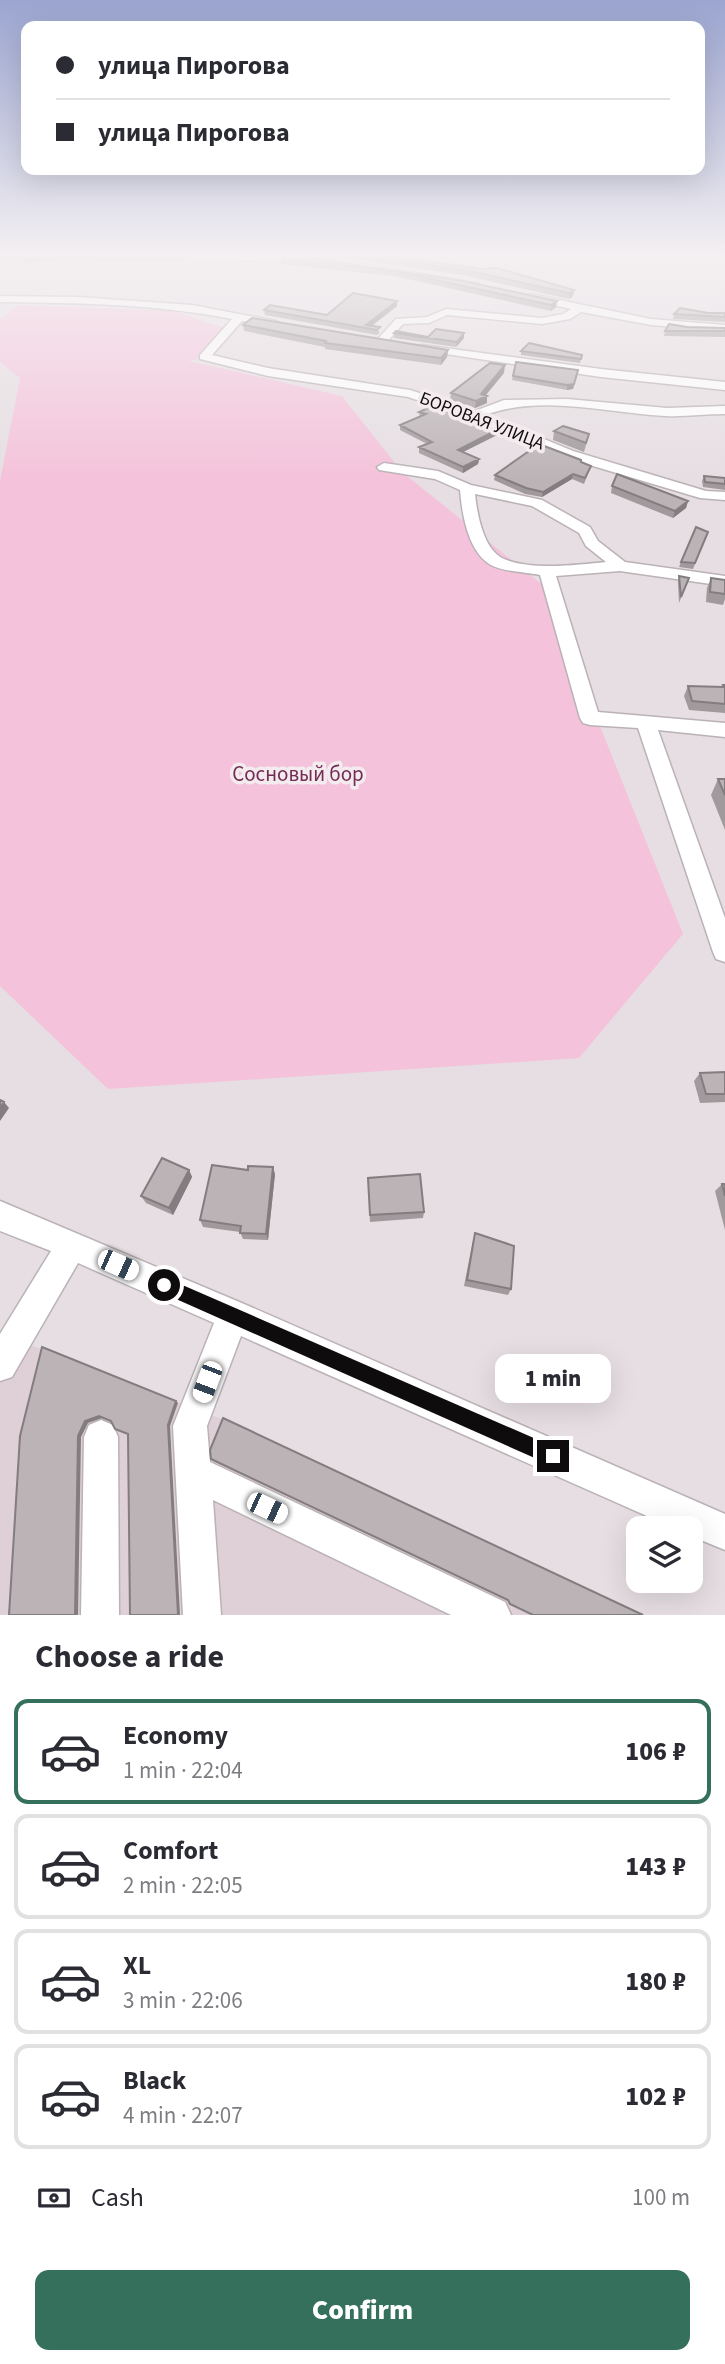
<!DOCTYPE html>
<meta charset="utf-8">
<style>
:root{--surface:#fff;--page:#f7f7f7;--text:#2b2b33;--muted:#7c7c81;--line:#e1e1e2;--accent:#34705b}
body{margin:0;font-family:"Source Sans 3",sans-serif;background:var(--page);color:var(--text);height:100vh;display:flex;flex-direction:column;font-size:26px;white-space:nowrap}
*{box-sizing:border-box;margin:0}
p{font-size:23px;color:var(--muted)}
.icon{flex:none;width:38px;height:38px;fill:none;stroke:currentColor;stroke-width:2;stroke-linecap:round;stroke-linejoin:round}
.map{position:relative;height:1615px;overflow:hidden}
.details{display:flex;flex-direction:column;background:var(--surface);flex:1}
.details>*{flex:none}
.banner{position:absolute;left:21px;top:21px;width:684px;height:154px;border-radius:14px;box-shadow:0 7px 28px #0002;display:grid;align-content:center;height:154px;padding:0 35px;background:var(--surface)}
.fabs{position:absolute;left:626px;top:1516px;display:grid;gap:14px}
.fabs a{display:grid;place-items:center;width:77px;height:77px;border-radius:14px;background:var(--surface);box-shadow:0 7px 28px #0002;font-size:35px}
.end{position:absolute;width:32px;height:32px;margin:-16px;border:9px solid #0f0c0e;background:#fff;box-shadow:0 0 0 4px #fff}
.from{border-radius:50%}
.bubble{position:absolute;height:49px;border-radius:14px;background:var(--surface);box-shadow:0 7px 28px #0002;font-size:23px;font-weight:800;line-height:49px;text-align:center}
.car{position:absolute;width:21px;height:42px;margin:-21px -10px;border-radius:9px;box-shadow:0 0 5px 2px #0007;background:linear-gradient(#fff 24%,#345 0 40%,#fff 0 76%,#345 0 86%,#fff 0)}
.banner b{display:flex;align-items:center;gap:24px;height:66px;font-size:26px}
.banner b+b{border-top:2px solid var(--line)}
.banner i{width:18px;height:18px;background:var(--text)}
ul{padding:0;list-style:none}
li{display:flex;align-items:center;gap:21px;height:105px;margin:0 14px 10px;padding:0 21px;border:4px solid var(--line);border-radius:14px}
li div{flex:1}
li b{display:block;font-size:26px}
li em{font-style:normal;font-weight:800}
li.on{border-color:var(--accent)}
li>.icon{width:63px;height:63px;stroke-width:1.5}
h2{padding:0 35px;font-size:32px;line-height:84px}
.pay{display:flex;align-items:center;gap:18px;height:77px;padding:0 35px;font-size:26px}
.pay p{margin-inline-start:auto}
.primary-button{display:flex;gap:14px;margin-top:auto;padding:14px 35px}
.primary-button a{flex:1;height:80px;border-radius:14px;background:var(--accent);color:#fff;font-size:28px;font-weight:800;line-height:80px;text-align:center}
.map>svg:first-child{display:block}
.built{fill:#dfcfd6}
.green{fill:#f4c2da}
.lines{fill:none;stroke-linecap:round;stroke-linejoin:round}
.minor-casing{stroke:#bab2b6;stroke-width:3}
.minor{fill:#fff;fill-rule:evenodd}
.wall{fill:#a19a9d}
.shaded-wall{fill:#837d7f}
.building{fill:#bbb3b6;stroke:#837d7f;stroke-width:2}
.route{fill:#0f0c0e}
.labels{text-anchor:middle;dominant-baseline:central;stroke-width:7;stroke-linejoin:round;paint-order:stroke}
.far-street-label{font-size:18px;fill:#0f0c0e;stroke:#f4ebef}
.park-label{font-size:21px;fill:#732d54;stroke:#f4ebef}
</style>
<div class="map">
<svg width="725" height="1615" viewBox="0 0 725 1615">
<rect width="100%" height="100%" fill="#e6dee2"/>
<!-- built -->
<path class="built" d="M0 1333 224 1420 641 1615H0Z"/>
<!-- green -->
<path class="green" d="M18 305 173 311 224 328 197 359 189 361 342 396 402 472 544 586 683 934 579 1058 108 1089 0 986V481L20 378 0 362V320Z"/>
<g class="lines">
<!-- minor casing -->
<g class="minor-casing">
<path id="minor" d="M129 255 316 256 480 284 475 287 316 262 134 258Z
M531 294 651 319 725 325V331L651 325 581 312 570 319 542 324 447 315 429 323 403 324 385 344 375 342 396 319 427 317 446 309 542 318 563 314 571 309 527 299 526 297Z
M0 296 78 297 192 305 276 321 281 324 280 326 242 321 212 355 268 368 410 390 475 411 504 400 567 399 667 408 725 406V414C705 414 685 417 665 416 608 413 541 394 486 415L573 451 706 491 725 492V500L700 498 563 457 471 418 408 397 268 376 200 359V355L232 319C156 304 77 303 0 302Z
M422 345 601 369 725 382V390L601 377 418 350V346Z
M384 463 438 471 471 485 542 500 590 527 598 541 625 562 725 576V586L620 571 556 576 598 712 725 723V737L658 730 725 918V962L716 959 713 952 638 728 590 725 583 723 580 718 540 575C526 572 504 572 491 565 468 552 462 514 460 490L435 479 379 470 377 467ZM475 494 532 506 579 533 586 546 606 562C577 565 529 571 502 558 483 548 477 513 475 494Z
M0 1201 244 1304 725 1514V1550L691 1536V1528H674L241 1336 207 1426 210 1462 505 1602 511 1615H451L213 1500 221 1615H183L173 1426 214 1323 78 1263 12 1377 0 1381V1334L51 1251 0 1231Z
M101 1420 113 1425 118 1437 119 1615H81L84 1437 89 1425Z"/>
</g>
<!-- minor -->
<use href="#minor" class="minor"/>
</g>
<!-- wall -->
<path class="wall" d="M0 255H132L183 257 184 262 59 260 24 263 23 260H0Z
M326 255H381L574 290 573 296 569 299 463 275Z
M281 259H316L463 281 557 301 556 307 551 311 394 276 281 264Z
M397 301V306L372 326 380 332 377 335 265 315 264 310 327 315Z
M725 313V322L673 319 674 314Z
M243 325 448 350 447 357 441 365 325 349V347L244 331Z
M687 327 725 328V337L664 336 665 331Z
M394 333 428 337 464 338 456 347 394 338Z
M521 351 582 355 580 363 521 355Z
M516 362 578 370 573 389 567 390 512 380Z
M504 373 486 395 487 403 475 408 450 400 451 393Z
M419 412 470 415V419L497 435 463 452 479 459 478 464 463 473 419 453V447L427 444 400 430V425L420 417Z
M554 431 589 434 584 452 553 440Z
M581 462 591 466 584 484 572 479 542 497 525 494 494 480 495 475Z
M704 476 725 478V490L703 487 702 481Z
M612 486 688 501 686 508 673 518 611 493Z
M708 532 693 569 679 567 681 562Z
M679 576 687 583 679 603 678 582Z
M711 578 725 580V599L723 605 706 602 707 588Z
M723 685H725V713L689 710 684 696 688 686 722 687Z
M718 779H725V830L711 795Z
M725 1072V1102L700 1103 694 1081 700 1073Z
M189 1170 192 1177 173 1215 146 1203 141 1196Z
M275 1174 268 1240 243 1239 240 1232 203 1227 200 1220Z
M368 1178 424 1212 423 1218 370 1222Z
M722 1184H725V1230L715 1191Z
M475 1233 511 1289 508 1295 464 1286 473 1240Z"/>
<!-- shaded-wall -->
<path class="shaded-wall" d="M57 255 59 260 24 263 23 258Z
M574 290 573 296 569 299V293Z
M397 301V306L368 328 366 325Z
M557 301 556 307 551 311V305Z
M464 333V338L456 347 457 342Z
M448 350 447 357 441 365V358Z
M505 365 504 373 484 397 487 396V403L475 408 476 401Z
M578 370 573 389 567 390V385Z
M497 430V435L457 455 458 450Z
M479 459 478 464 463 473V467Z
M573 474 572 479 542 497 543 492Z
M688 501 686 508 673 518 675 511Z
M4 1102 9 1108 0 1121V1108Z
M273 1167 275 1174 268 1240 266 1234Z
M189 1170 192 1177 173 1215 169 1208Z
M176 1401 178 1403 170 1426 180 1615H178L168 1425Z
M99 1416 102 1418 88 1423 81 1437 78 1615H75L78 1436 85 1421Z"/>
<!-- building -->
<path class="building" d="M22 255H56L23 258 25 255Z
M66 255H132L183 257Z
M360 255H381L482 269 497 268 574 290 569 293 464 270Z
M281 259H316L463 281 557 301 551 305 394 271Z
M353 293 397 301 366 325 380 327 377 330 264 310 270 305 327 315Z
M680 308 708 313H725V317L674 314Z
M252 318 448 350 441 358 325 343 326 341 243 325Z
M669 324 687 327 725 328V331H665Z
M436 329 464 333 457 342 394 333 396 331 428 337Z
M529 343 582 355 581 359 521 351Z
M516 362 578 370 574 384 567 385 513 376Z
M490 363 505 365 481 394 487 396 476 401 451 393Z
M437 404 470 415 467 418 497 430 458 450 479 459 463 467 419 447 432 442 400 425 426 414 419 412Z
M563 426 589 434 586 443 554 431Z
M539 444 581 460V462L591 466 585 478 573 474 543 492 526 488 495 475Z
M617 474 688 501 675 511 612 486Z
M704 476 725 478V484L705 482Z
M696 527 708 532 695 563 681 562Z
M679 576 689 578 681 597Z
M711 578 725 580V594L710 592Z
M723 685H725V704L692 701 688 686 724 687Z
M718 779H725V795Z
M725 1072V1094H706L700 1073Z
M0 1100 4 1102 0 1108Z
M162 1158 189 1170 169 1208 141 1196Z
M212 1165 248 1170V1166L273 1167 266 1234 240 1233 241 1226 200 1220Z
M420 1174 424 1212 370 1215 368 1178Z
M722 1184H725V1196Z
M475 1233 514 1246 511 1289 467 1280Z
M42 1347 176 1401 168 1425 178 1615H130L128 1434 115 1429 111 1421 99 1416 85 1421 78 1436 75 1615H9L20 1436Z
M223 1418 643 1615H533L510 1604 508 1600 211 1459 210 1450Z"/>
<!-- sky -->
<linearGradient id="sky" x2="0" y2="1"><stop stop-color="#9ba5d0"/><stop offset="0.53" stop-color="#f4f0f2"/><stop offset="1" stop-color="#f4f0f2" stop-opacity="0"/></linearGradient>
<rect width="725" height="481" fill="url(#sky)"/>
<!-- route -->
<path class="route" d="M164 1277 559 1449 562 1456 559 1463 553 1465 546 1463 158 1291 155 1285 158 1279Z"/>
<g class="labels">
<!-- far-street labels -->
<g class="far-street-label">
<text transform="translate(482 421) rotate(21)">БОРОВАЯ УЛИЦА</text>
</g>
<!-- park labels -->
<g class="park-label">
<text x="298" y="774">Сосновый бор</text>
</g>
</g>
</svg>
<div class="fabs">
<a><svg class="icon" aria-label="layers" viewBox="0 0 24 24"><path d="M12 4l9 5-9 5-9-5zM3 14l9 5 9-5"/></svg></a>
</div>
<i class="end from" style="left:164px;top:1285px"></i>
<i class="end" style="left:553px;top:1456px"></i>
<div class="bubble" style="left:495px;top:1354px;width:116px">1 min</div>
<i class="car" style="left:118px;top:1265px;rotate:114deg"></i>
<i class="car" style="left:207px;top:1382px;rotate:201deg"></i>
<i class="car" style="left:267px;top:1508px;rotate:115deg"></i>
<div class="banner">
<b><i class="from"></i>улица Пирогова</b>
<b><i></i>улица Пирогова</b>
</div>
</div>
<section class="details">
<h2>Choose a ride</h2>
<ul>
<li class="on"><svg class="icon" aria-label="car" viewBox="0 0 24 24"><path d="M5 17H2v-5l4-1 3-4h7l3 4 3 1v5h-3M9 17h6M6 11h13"/><circle cx="7" cy="17" r="2"/><circle cx="17" cy="17" r="2"/></svg><div><b>Economy</b><p>1 min · 22:04</p></div><em>106 ₽</em></li>
<li><svg class="icon" aria-label="car" viewBox="0 0 24 24"><path d="M5 17H2v-5l4-1 3-4h7l3 4 3 1v5h-3M9 17h6M6 11h13"/><circle cx="7" cy="17" r="2"/><circle cx="17" cy="17" r="2"/></svg><div><b>Comfort</b><p>2 min · 22:05</p></div><em>143 ₽</em></li>
<li><svg class="icon" aria-label="car" viewBox="0 0 24 24"><path d="M5 17H2v-5l4-1 3-4h7l3 4 3 1v5h-3M9 17h6M6 11h13"/><circle cx="7" cy="17" r="2"/><circle cx="17" cy="17" r="2"/></svg><div><b>XL</b><p>3 min · 22:06</p></div><em>180 ₽</em></li>
<li><svg class="icon" aria-label="car" viewBox="0 0 24 24"><path d="M5 17H2v-5l4-1 3-4h7l3 4 3 1v5h-3M9 17h6M6 11h13"/><circle cx="7" cy="17" r="2"/><circle cx="17" cy="17" r="2"/></svg><div><b>Black</b><p>4 min · 22:07</p></div><em>102 ₽</em></li>
</ul>
<div class="pay"><svg class="icon" aria-label="cash" viewBox="0 0 24 24"><path d="M3 7h18v10H3z"/><circle cx="12" cy="12" r="2"/></svg>Cash<p>100 m</p></div>
<div class="primary-button"><a>Confirm</a></div>
</section>
